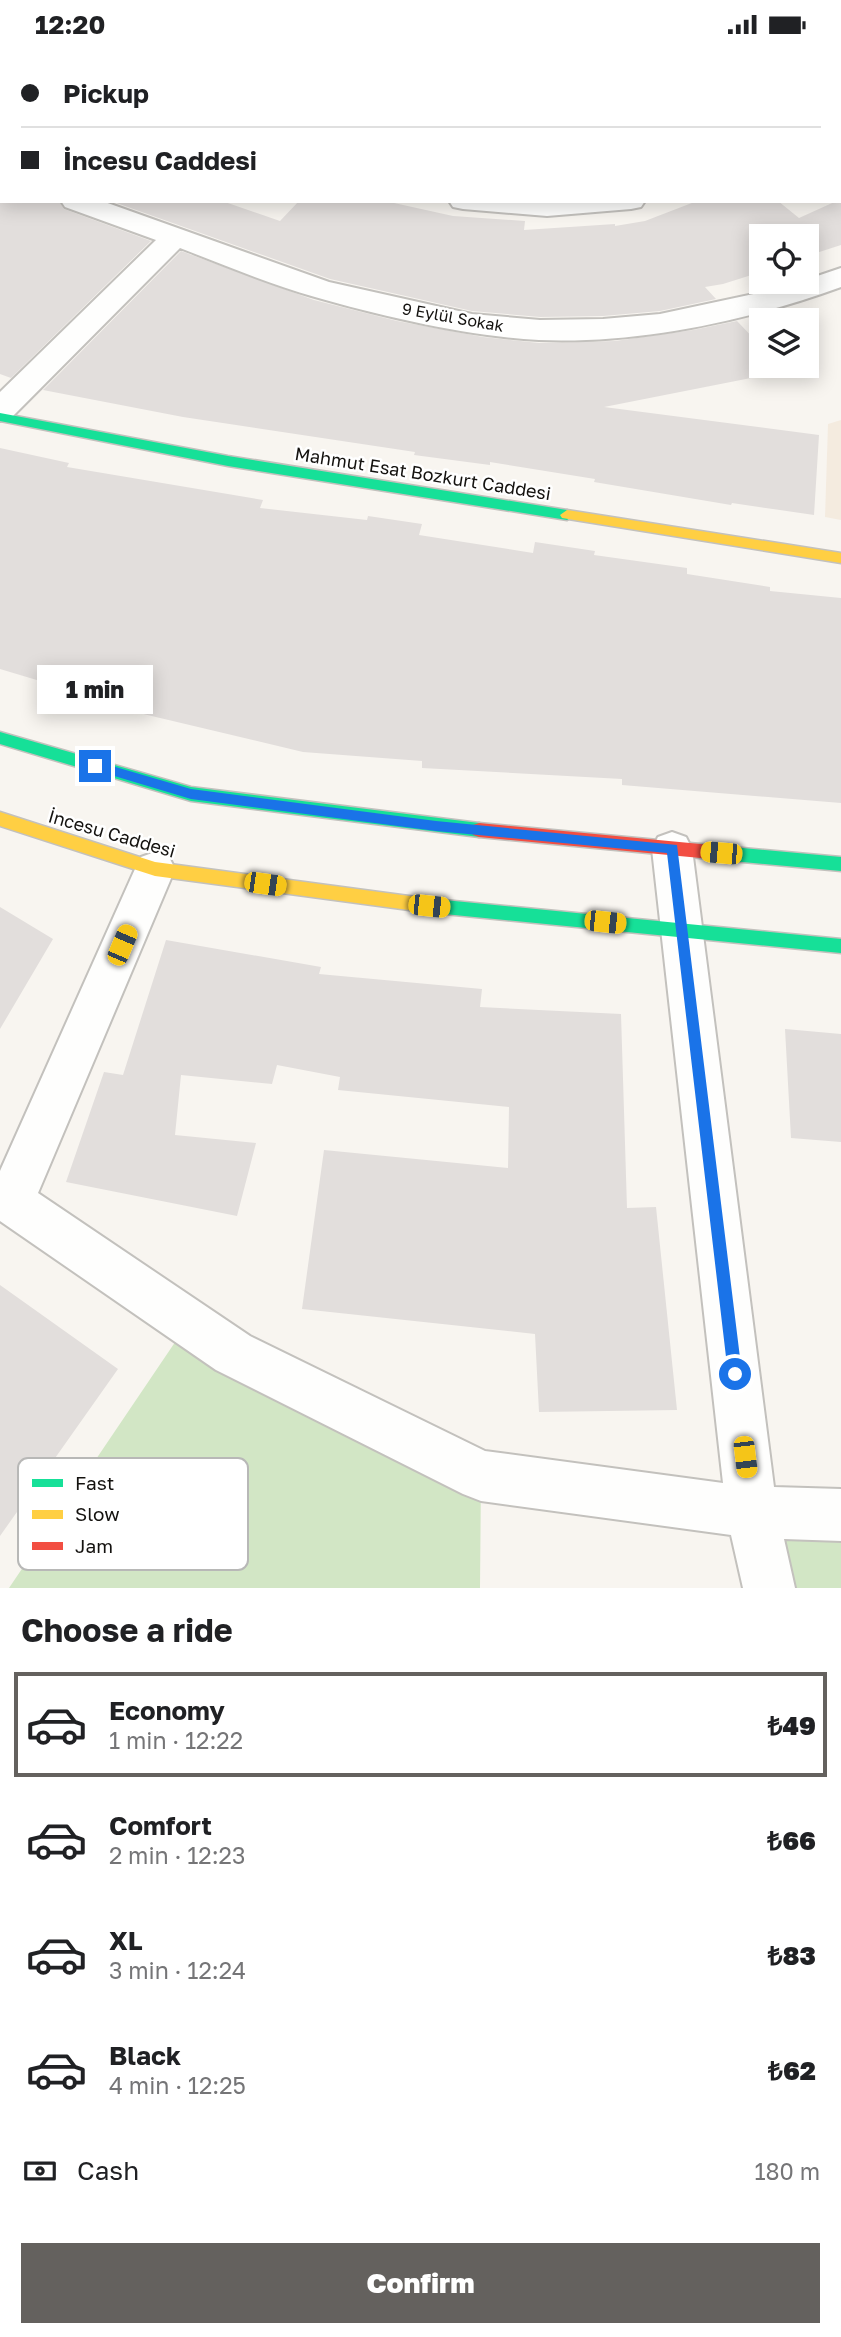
<!DOCTYPE html>
<meta charset="utf-8">
<style>
:root{--surface:#fff;--page:#f2f2f2;--text:#202124;--muted:#757577;--line:#e0e0e0;--accent:#64615e}
body{margin:0;font-family:"Golos Text",sans-serif;background:var(--page);color:var(--text);height:100vh;display:flex;flex-direction:column;font-size:26px;white-space:nowrap}
*{box-sizing:border-box;margin:0}
p{font-size:23px;color:var(--muted)}
.icon{flex:none;width:38px;height:38px;fill:none;stroke:currentColor;stroke-width:2;stroke-linecap:round;stroke-linejoin:round}
.map{position:relative;height:1539px;overflow:hidden}
.sheet{display:flex;flex-direction:column;background:var(--surface);flex:1}
.sheet>*{flex:none}
.hud{position:absolute;left:0px;top:0px;width:842px;height:154px;box-shadow:0 4px 18px #0003;display:grid;align-content:center;height:154px;padding:0 21px;background:var(--surface)}
.tools{position:absolute;left:749px;top:175px;display:grid;gap:14px}
.tools a{display:grid;place-items:center;width:70px;height:70px;border-radius:0px;background:var(--surface);box-shadow:0 4px 18px #0003;font-size:35px}
.end{position:absolute;width:32px;height:32px;margin:-16px;border:9px solid #1a73e8;background:#fff;box-shadow:0 0 0 4px #fff}
.from{border-radius:50%}
.bubble{position:absolute;height:49px;border-radius:0px;background:var(--surface);box-shadow:0 4px 18px #0003;font-size:23px;font-weight:800;line-height:49px;text-align:center}
.car{position:absolute;width:21px;height:42px;margin:-21px -10px;border-radius:9px;box-shadow:0 0 5px 2px #0007;background:linear-gradient(#f5c518 24%,#345 0 40%,#f5c518 0 76%,#345 0 86%,#f5c518 0)}
.hud b{display:flex;align-items:center;gap:24px;height:66px;font-size:26px}
.hud b+b{border-top:2px solid var(--line)}
.hud i{width:18px;height:18px;background:var(--text)}
ul{padding:0;list-style:none}
li{display:flex;align-items:center;gap:21px;height:105px;margin:0 14px 10px;padding:0 7px;border:4px solid transparent;border-radius:0px}
li div{flex:1}
li b{display:block;font-size:26px}
li em{font-style:normal;font-weight:800}
li.current{border-color:var(--accent)}
li>.icon{width:63px;height:63px;stroke-width:1.5}
h2{padding:0 21px;font-size:32px;line-height:84px}
.pay{display:flex;align-items:center;gap:18px;height:77px;padding:0 21px;font-size:26px}
.pay p{margin-inline-start:auto}
.action{display:flex;gap:14px;margin-top:auto;padding:14px 21px}
.action a{flex:1;height:80px;border-radius:0px;background:var(--accent);color:#fff;font-size:28px;font-weight:800;line-height:80px;text-align:center}
.status{display:flex;justify-content:space-between;align-items:center;height:49px;padding:0 35px;background:var(--surface);direction:ltr}
.status svg{height:19px;fill:currentColor}
.map>svg:first-child{display:block}
.education{fill:#f4ebdf}
.green{fill:#d2e6c5}
.building{fill:#e2dedc}
.lines{fill:none;stroke-linecap:round;stroke-linejoin:round}
.street-casing{stroke:#c3c1bd;stroke-width:4}
.fast-casing{stroke:#c3c1bd;stroke-width:3}
.slow-casing{stroke:#c3c1bd;stroke-width:3}
.jam-casing{stroke:#c3c1bd;stroke-width:3}
.path{stroke:#d9d8d6;stroke-width:3.5;stroke-dasharray:2.5 2.5;stroke-linecap:butt}
.street{fill:#fefefd;fill-rule:evenodd}
.fast{fill:#16e098;fill-rule:evenodd}
.slow{fill:#ffcf43;fill-rule:evenodd}
.jam{fill:#f24e42;fill-rule:evenodd}
.route{fill:#1a73e8}
.labels{text-anchor:middle;dominant-baseline:central;stroke-width:5;stroke-linejoin:round;paint-order:stroke}
.far-street-label{font-size:16px;fill:#14120f;stroke:#fff}
.street-label{font-size:18px;fill:#14120f;stroke:#fff}
.key{fill:#fff;stroke:#b8b8b7;stroke-width:2}
.key-label{font-size:19px;fill:#14120f}
</style>
<div class="status"><b>12:20</b><svg viewBox="0 0 49 12"><path d="M0 12V9h3v3zM5 12V6h3v6zM10 12V3h3v9zM15 12V0h3v12zM26 1h20v11H26zM47 4h2v5h-2z"/></svg></div>
<div class="map">
<svg width="841" height="1539" viewBox="0 0 841 1539">
<rect width="100%" height="100%" fill="#f8f5f0"/>
<!-- education -->
<path class="education" d="M841 371V471L825 468 828 375Z"/>
<!-- green -->
<path class="green" d="M188 1274 481 1427 480 1539H9Z
M752 1463 841 1466V1539H769Z"/>
<!-- building -->
<path class="building" d="M841 150V196L807 207V187H761V223L723 235 705 238 716 250 660 262 603 267 540 268 472 262 330 230 111 152H222L280 172 299 152H385L453 167 525 172 524 181 615 175V177L645 172 697 152H778L799 169Z
M0 152H59L64 160 151 192 11 329 0 325Z
M181 202 314 251 397 272 483 288 539 294 615 292 693 281 737 272 761 297V327L604 358 819 386 814 466 732 454 731 456 594 433 595 430 490 413V416L414 406 415 403 183 368 43 341Z
M0 399 69 414 67 418 263 451 260 459 367 471 368 467 422 475 419 486 533 504 535 493 595 502 594 506 687 519V525L770 538V542L841 549V754L622 736V730L422 719V712L303 703 118 659 120 656 0 620Z
M0 858 53 890 0 980Z
M166 891 321 918 319 925 482 940 480 958 621 965 627 1159 656 1158 677 1361 539 1363 535 1285 302 1260 324 1101 508 1119 509 1058 338 1041 340 1028 277 1016 272 1035 181 1026 175 1086 256 1094 237 1167 66 1133 104 1023 123 1026Z
M785 980 841 985V1093L791 1089Z
M0 1236 118 1320 0 1487Z"/>
<g class="lines">
<!-- street casing -->
<g class="street-casing">
<path id="street" d="M21 0H48L49 2H22Z
M451 0H531L530 2Z
M781 0H805V2H781Z
M0 113H2V130H0Z
M61 152H102L329 233 472 265 540 271 603 270 660 265 782 239 841 219V238C748 272 638 295 539 291 466 287 385 268 315 248 269 235 224 216 180 199L11 369 0 372V343L156 191 65 158Z
M449 152H645L641 158 631 160 547 167 463 160 453 158Z
M672 783 686 788 692 800 774 1438 841 1440V1492L784 1490 795 1539H743L731 1486 481 1452 463 1445 216 1321 0 1172V1122L135 820 141 808 155 803 169 808 175 820 38 1144 250 1287 485 1402 723 1434 652 800 658 788Z"/>
</g>
<!-- fast casing -->
<g class="fast-casing">
<path id="fast" d="M0 364 228 407 567 461 574 466 567 471 228 417 0 372Z
M0 683 191 738 479 774 485 776 487 781 485 786 479 788 191 752 0 695Z
M732 798 841 808V822L732 812 726 810 724 805 726 800Z
M424 849 841 890V904L424 863 418 861 416 856 418 851Z"/>
</g>
<!-- slow casing -->
<g class="slow-casing">
<path id="slow" d="M567 461 841 504V514L562 469 560 466Z
M0 763 155 813 424 849 430 851 432 856 430 861 424 863 155 827 0 777Z"/>
</g>
<!-- jam casing -->
<g class="jam-casing">
<path id="jam" d="M479 774 732 798 738 800 740 805 738 810 732 812 479 788 473 786 471 781 473 776Z"/>
</g>
<!-- path -->
<path class="path" d="M575 0 580 2"/>
<!-- street -->
<use href="#street" class="street"/>
<!-- fast -->
<use href="#fast" class="fast"/>
<!-- slow -->
<use href="#slow" class="slow"/>
<!-- jam -->
<use href="#jam" class="jam"/>
</g>
<!-- route -->
<path class="route" d="M95 712 191 740 436 772 677 796 742 1325 740 1330 735 1332 728 1325 667 804 436 782 191 750 91 720 90 717Z"/>
<g class="labels">
<!-- far-street labels -->
<g class="far-street-label">
<text transform="translate(453 268) rotate(10)">9 Eylül Sokak</text>
</g>
<!-- street labels -->
<g class="street-label">
<text transform="translate(423 424) rotate(9)">Mahmut Esat Bozkurt Caddesi</text>
<text transform="translate(112 784) rotate(16)">İncesu Caddesi</text>
</g>
</g>
<!-- legend -->
<rect x="18" y="1409" width="230" height="112" rx="10" class="key"/>
<rect x="32" y="1430" width="31" height="8" fill="#16e098"/>
<rect x="32" y="1461" width="31" height="9" fill="#ffcf43"/>
<rect x="32" y="1493" width="31" height="8" fill="#f24e42"/>
<g class="key-label">
<text x="75" y="1441">Fast</text>
<text x="75" y="1472">Slow</text>
<text x="75" y="1504">Jam</text>
</g>
</svg>
<div class="tools">
<a><svg class="icon" aria-label="locate" viewBox="0 0 24 24"><circle cx="12" cy="12" r="6"/><path d="M12 2v4M12 18v4M2 12h4M18 12h4"/></svg></a>
<a><svg class="icon" aria-label="layers" viewBox="0 0 24 24"><path d="M12 4l9 5-9 5-9-5zM3 14l9 5 9-5"/></svg></a>
</div>
<i class="end from" style="left:735px;top:1325px"></i>
<i class="end" style="left:95px;top:717px"></i>
<div class="bubble" style="left:37px;top:616px;width:116px">1 min</div>
<i class="car" style="left:721px;top:804px;rotate:275deg"></i>
<i class="car" style="left:265px;top:835px;rotate:98deg"></i>
<i class="car" style="left:429px;top:857px;rotate:96deg"></i>
<i class="car" style="left:605px;top:873px;rotate:96deg"></i>
<i class="car" style="left:122px;top:896px;rotate:23deg"></i>
<i class="car" style="left:745px;top:1408px;rotate:173deg"></i>
<div class="hud">
<b><i class="from"></i>Pickup</b>
<b><i></i>İncesu Caddesi</b>
</div>
</div>
<section class="sheet">
<h2>Choose a ride</h2>
<ul>
<li class="current"><svg class="icon" aria-label="car" viewBox="0 0 24 24"><path d="M5 17H2v-5l4-1 3-4h7l3 4 3 1v5h-3M9 17h6M6 11h13"/><circle cx="7" cy="17" r="2"/><circle cx="17" cy="17" r="2"/></svg><div><b>Economy</b><p>1 min · 12:22</p></div><em>₺49</em></li>
<li><svg class="icon" aria-label="car" viewBox="0 0 24 24"><path d="M5 17H2v-5l4-1 3-4h7l3 4 3 1v5h-3M9 17h6M6 11h13"/><circle cx="7" cy="17" r="2"/><circle cx="17" cy="17" r="2"/></svg><div><b>Comfort</b><p>2 min · 12:23</p></div><em>₺66</em></li>
<li><svg class="icon" aria-label="car" viewBox="0 0 24 24"><path d="M5 17H2v-5l4-1 3-4h7l3 4 3 1v5h-3M9 17h6M6 11h13"/><circle cx="7" cy="17" r="2"/><circle cx="17" cy="17" r="2"/></svg><div><b>XL</b><p>3 min · 12:24</p></div><em>₺83</em></li>
<li><svg class="icon" aria-label="car" viewBox="0 0 24 24"><path d="M5 17H2v-5l4-1 3-4h7l3 4 3 1v5h-3M9 17h6M6 11h13"/><circle cx="7" cy="17" r="2"/><circle cx="17" cy="17" r="2"/></svg><div><b>Black</b><p>4 min · 12:25</p></div><em>₺62</em></li>
</ul>
<div class="pay"><svg class="icon" aria-label="cash" viewBox="0 0 24 24"><path d="M3 7h18v10H3z"/><circle cx="12" cy="12" r="2"/></svg>Cash<p>180 m</p></div>
<div class="action"><a>Confirm</a></div>
</section>
